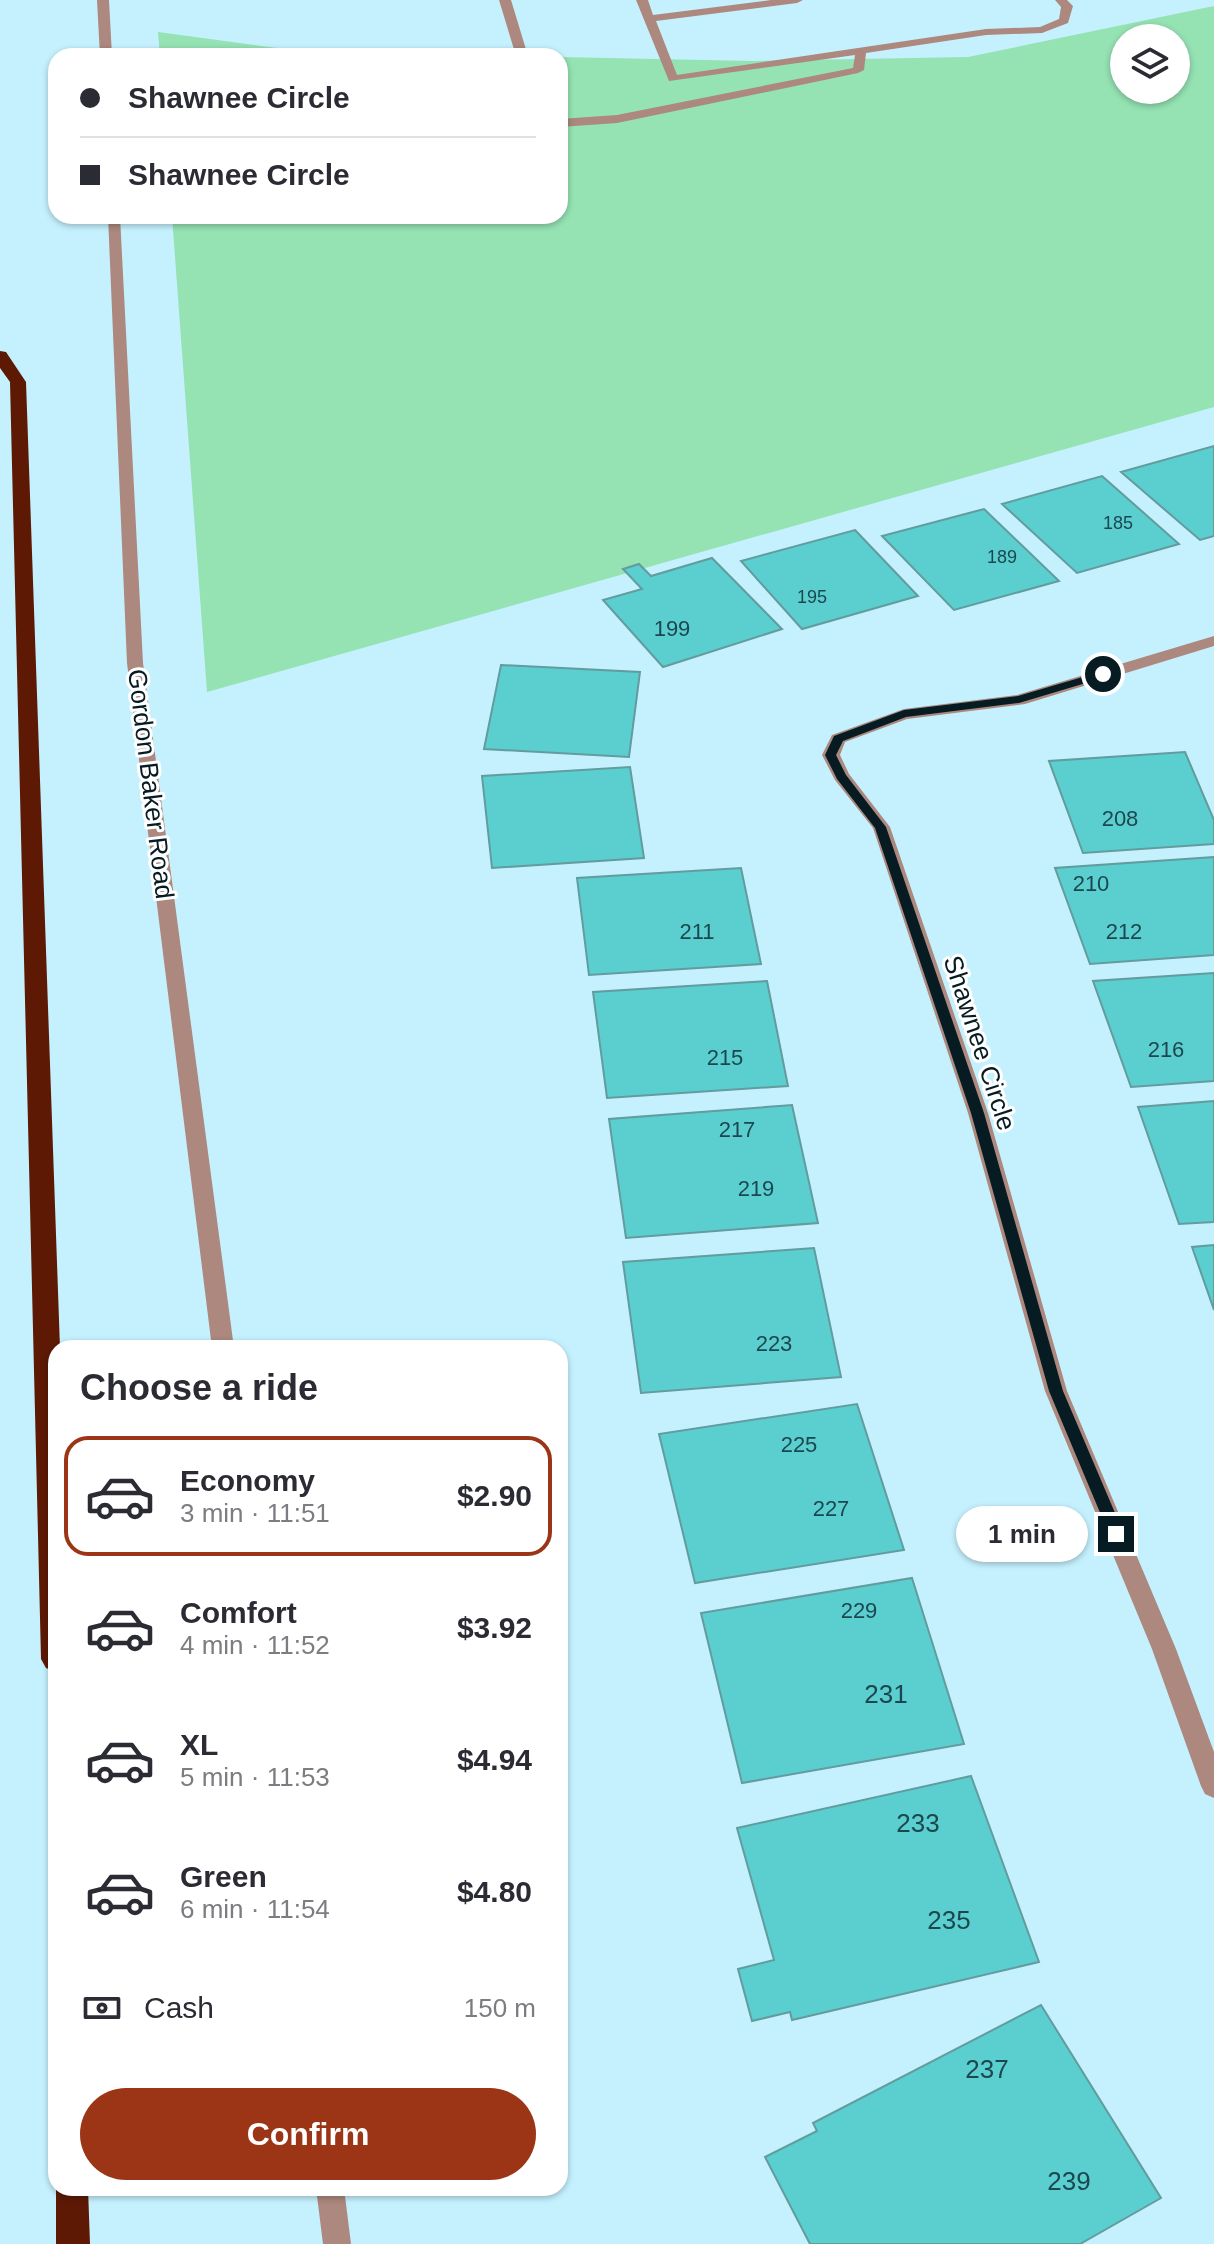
<!DOCTYPE html>
<meta charset="utf-8">
<style>
:root{--surface:#fff;--page:#f2f2f3;--text:#2b2b33;--muted:#7c7c81;--line:#e1e1e2;--accent:#9c3515}
body{margin:0;font-family:Helvetica,sans-serif;background:var(--page);color:var(--text);height:100vh;display:flex;flex-direction:column;font-size:30px;white-space:nowrap}
*{box-sizing:border-box;margin:0}
p{font-size:26px;color:var(--muted)}
.icon{flex:none;width:44px;height:44px;fill:none;stroke:currentColor;stroke-width:2;stroke-linecap:round;stroke-linejoin:round}
.map{position:relative;flex:1;overflow:hidden}
.details{position:absolute;left:48px;top:1340px;width:520px;height:856px;display:flex;flex-direction:column;background:var(--surface);border-radius:24px;box-shadow:0 2px 6px #0004}
.details>*{flex:none}
.banner{position:absolute;left:48px;top:48px;width:520px;height:176px;border-radius:24px;box-shadow:0 2px 6px #0004;display:grid;align-content:center;height:176px;padding:0 32px;background:var(--surface)}
.tools{position:absolute;left:1110px;top:24px;display:grid;gap:16px}
.tools a{display:grid;place-items:center;width:80px;height:80px;border-radius:50%;background:var(--surface);box-shadow:0 2px 6px #0004;font-size:40px}
.end{position:absolute;width:36px;height:36px;margin:-18px;border:10px solid #061c22;background:#fff;box-shadow:0 0 0 4px #fff}
.from{border-radius:50%}
.bubble{position:absolute;height:56px;border-radius:28px;background:var(--surface);box-shadow:0 2px 6px #0004;font-size:26px;font-weight:600;line-height:56px;text-align:center}
.banner b{display:flex;align-items:center;gap:28px;height:76px;font-size:30px}
.banner b+b{border-top:2px solid var(--line)}
.banner i{width:20px;height:20px;background:var(--text)}
ul{padding:0;list-style:none}
li{display:flex;align-items:center;gap:24px;height:120px;margin:0 16px 12px;padding:0 16px;border:4px solid transparent;border-radius:24px}
li div{flex:1}
li b{display:block;font-size:30px}
li em{font-style:normal;font-weight:600}
li.active{border-color:var(--accent)}
li>.icon{width:72px;height:72px;stroke-width:1.5}
h2{padding:0 32px;font-size:36px;line-height:96px}
.pay{display:flex;align-items:center;gap:20px;height:88px;padding:0 32px;font-size:30px}
.pay p{margin-inline-start:auto}
.button{display:flex;gap:16px;margin-top:auto;padding:16px 32px}
.button a{flex:1;height:92px;border-radius:48px;background:var(--accent);color:#fff;font-size:32px;font-weight:600;line-height:92px;text-align:center}
.map>svg:first-child{display:block}
.green{fill:#95e2b3;fill-rule:evenodd}
.building{fill:#5bced0;stroke:#629c9d;stroke-width:2}
.lines{fill:none;stroke-linecap:round;stroke-linejoin:round}
.service{fill:#ac887e;fill-rule:evenodd}
.minor{fill:#ac887e;fill-rule:evenodd}
.tertiary{fill:#ac887e;fill-rule:evenodd}
.motorway{fill:#5d1904;fill-rule:evenodd}
.route{fill:#061c22}
.labels{text-anchor:middle;dominant-baseline:central;stroke-width:6;stroke-linejoin:round;paint-order:stroke}
.far-number-label{font-size:18px;fill:#1b484e}
.number-label{font-size:22px;fill:#1b484e}
.street-label{font-size:26px;fill:#061c22;stroke:#fff}
.near-number-label{font-size:26px;fill:#1b484e}
</style>
<div class="map">
<svg width="1214" height="2244" viewBox="0 0 1214 2244">
<rect width="100%" height="100%" fill="#c5f1fe"/>
<!-- green -->
<path class="green" d="M1214 6V407L207 692 172 216H560V57L753 61 968 57ZM1124 38H1176V90H1124Z
M158 32 307 52 508 56H160Z"/>
<!-- building -->
<path class="building" d="M1214 446V536L1200 540 1121 472Z
M1102 476 1179 544 1077 573 1002 504Z
M984 509 1059 581 954 610 882 536Z
M855 530 918 596 802 629 741 561Z
M712 558 782 629 663 667 603 600 642 589 623 569 639 564 651 576Z
M501 665 640 672 629 757 484 749Z
M1185 752 1214 820V844L1083 853 1049 761Z
M630 767 644 858 492 868 482 776Z
M1214 857V955L1090 964 1055 868Z
M741 868 761 964 589 975 577 878Z
M1214 973V1081L1131 1087 1093 981Z
M767 981 788 1086 607 1098 593 992Z
M1214 1101V1222L1179 1224 1138 1107Z
M792 1105 818 1223 626 1238 609 1119Z
M1214 1245V1310L1192 1247Z
M814 1248 841 1377 641 1393 623 1262Z
M857 1404 904 1550 695 1583 659 1434Z
M912 1578 964 1744 742 1783 701 1613Z
M971 1776 1039 1962 792 2020 790 2012 752 2021 738 1969 774 1960 737 1828Z
M1041 2005 1161 2198 1080 2244H810L765 2157 817 2131 813 2123Z"/>
<g class="lines">
<!-- service -->
<path class="service" d="M499 0H511L528 56H516Z
M636 0H648L653 15 771 0H803L797 3 656 21 677 75 986 29 1040 27 1059 19 1061 7 1055 0H1067L1073 6 1068 23 1042 33 986 35 866 53 864 70 858 73 617 123 560 127V119L617 115 853 68 855 55 669 81Z"/>
<!-- minor -->
<path class="minor" d="M1214 636V646L1025 704 907 719 845 742 840 755 849 774 890 827 988 1113 1067 1391 1176 1649 1214 1752V1798L1205 1794 1201 1786 1152 1649 1045 1391 968 1113 873 828 835 780 822 755 832 735 904 709 1017 695Z"/>
<!-- tertiary -->
<path class="tertiary" d="M97 0H109L112 56H100Z
M108 216H120L143 663 234 1348H212L127 663Z
M316 2188H344L351 2244H323Z"/>
<!-- motorway -->
<path class="motorway" d="M0 351 6 352 26 382 60 1348H56V1672L46 1668 41 1659 10 382 0 368Z
M56 2183V2188H88L90 2244H56Z"/>
</g>
<!-- route -->
<path class="route" d="M1103 671 1106 672V677L1019 703 906 717 843 741 836 755 846 775 886 827 984 1113 1063 1391 1124 1534 1116 1540 1109 1534 1049 1391 971 1113 875 828 837 779 825 755 834 736 904 710 1018 696Z"/>
<g class="labels">
<!-- far-number labels -->
<g class="far-number-label">
<text x="1118" y="523">185</text>
<text x="1002" y="557">189</text>
<text x="812" y="597">195</text>
</g>
<!-- number labels -->
<g class="number-label">
<text x="672" y="628">199</text>
<text x="1120" y="818">208</text>
<text x="1091" y="883">210</text>
<text x="697" y="931">211</text>
<text x="1124" y="931">212</text>
<text x="1166" y="1049">216</text>
<text x="725" y="1057">215</text>
<text x="737" y="1129">217</text>
<text x="756" y="1188">219</text>
<text x="774" y="1343">223</text>
<text x="799" y="1444">225</text>
<text x="831" y="1508">227</text>
<text x="859" y="1610">229</text>
</g>
<!-- street labels -->
<g class="street-label">
<text transform="translate(151 784) rotate(83)">Gordon Baker Road</text>
<text transform="translate(980 1043) rotate(72)">Shawnee Circle</text>
</g>
<!-- near-number labels -->
<g class="near-number-label">
<text x="886" y="1694">231</text>
<text x="918" y="1823">233</text>
<text x="949" y="1920">235</text>
<text x="987" y="2069">237</text>
<text x="1069" y="2181">239</text>
</g>
</g>
</svg>
<div class="tools">
<a><svg class="icon" aria-label="layers" viewBox="0 0 24 24"><path d="M12 4l9 5-9 5-9-5zM3 14l9 5 9-5"/></svg></a>
</div>
<i class="end from" style="left:1103px;top:674px"></i>
<i class="end" style="left:1116px;top:1534px"></i>
<div class="bubble" style="left:956px;top:1506px;width:132px">1 min</div>
<div class="banner">
<b><i class="from"></i>Shawnee Circle</b>
<b><i></i>Shawnee Circle</b>
</div>
<section class="details">
<h2>Choose a ride</h2>
<ul>
<li class="active"><svg class="icon" aria-label="car" viewBox="0 0 24 24"><path d="M5 17H2v-5l4-1 3-4h7l3 4 3 1v5h-3M9 17h6M6 11h13"/><circle cx="7" cy="17" r="2"/><circle cx="17" cy="17" r="2"/></svg><div><b>Economy</b><p>3 min · 11:51</p></div><em>$2.90</em></li>
<li><svg class="icon" aria-label="car" viewBox="0 0 24 24"><path d="M5 17H2v-5l4-1 3-4h7l3 4 3 1v5h-3M9 17h6M6 11h13"/><circle cx="7" cy="17" r="2"/><circle cx="17" cy="17" r="2"/></svg><div><b>Comfort</b><p>4 min · 11:52</p></div><em>$3.92</em></li>
<li><svg class="icon" aria-label="car" viewBox="0 0 24 24"><path d="M5 17H2v-5l4-1 3-4h7l3 4 3 1v5h-3M9 17h6M6 11h13"/><circle cx="7" cy="17" r="2"/><circle cx="17" cy="17" r="2"/></svg><div><b>XL</b><p>5 min · 11:53</p></div><em>$4.94</em></li>
<li><svg class="icon" aria-label="car" viewBox="0 0 24 24"><path d="M5 17H2v-5l4-1 3-4h7l3 4 3 1v5h-3M9 17h6M6 11h13"/><circle cx="7" cy="17" r="2"/><circle cx="17" cy="17" r="2"/></svg><div><b>Green</b><p>6 min · 11:54</p></div><em>$4.80</em></li>
</ul>
<div class="pay"><svg class="icon" aria-label="cash" viewBox="0 0 24 24"><path d="M3 7h18v10H3z"/><circle cx="12" cy="12" r="2"/></svg>Cash<p>150 m</p></div>
<div class="button"><a>Confirm</a></div>
</section>
</div>
